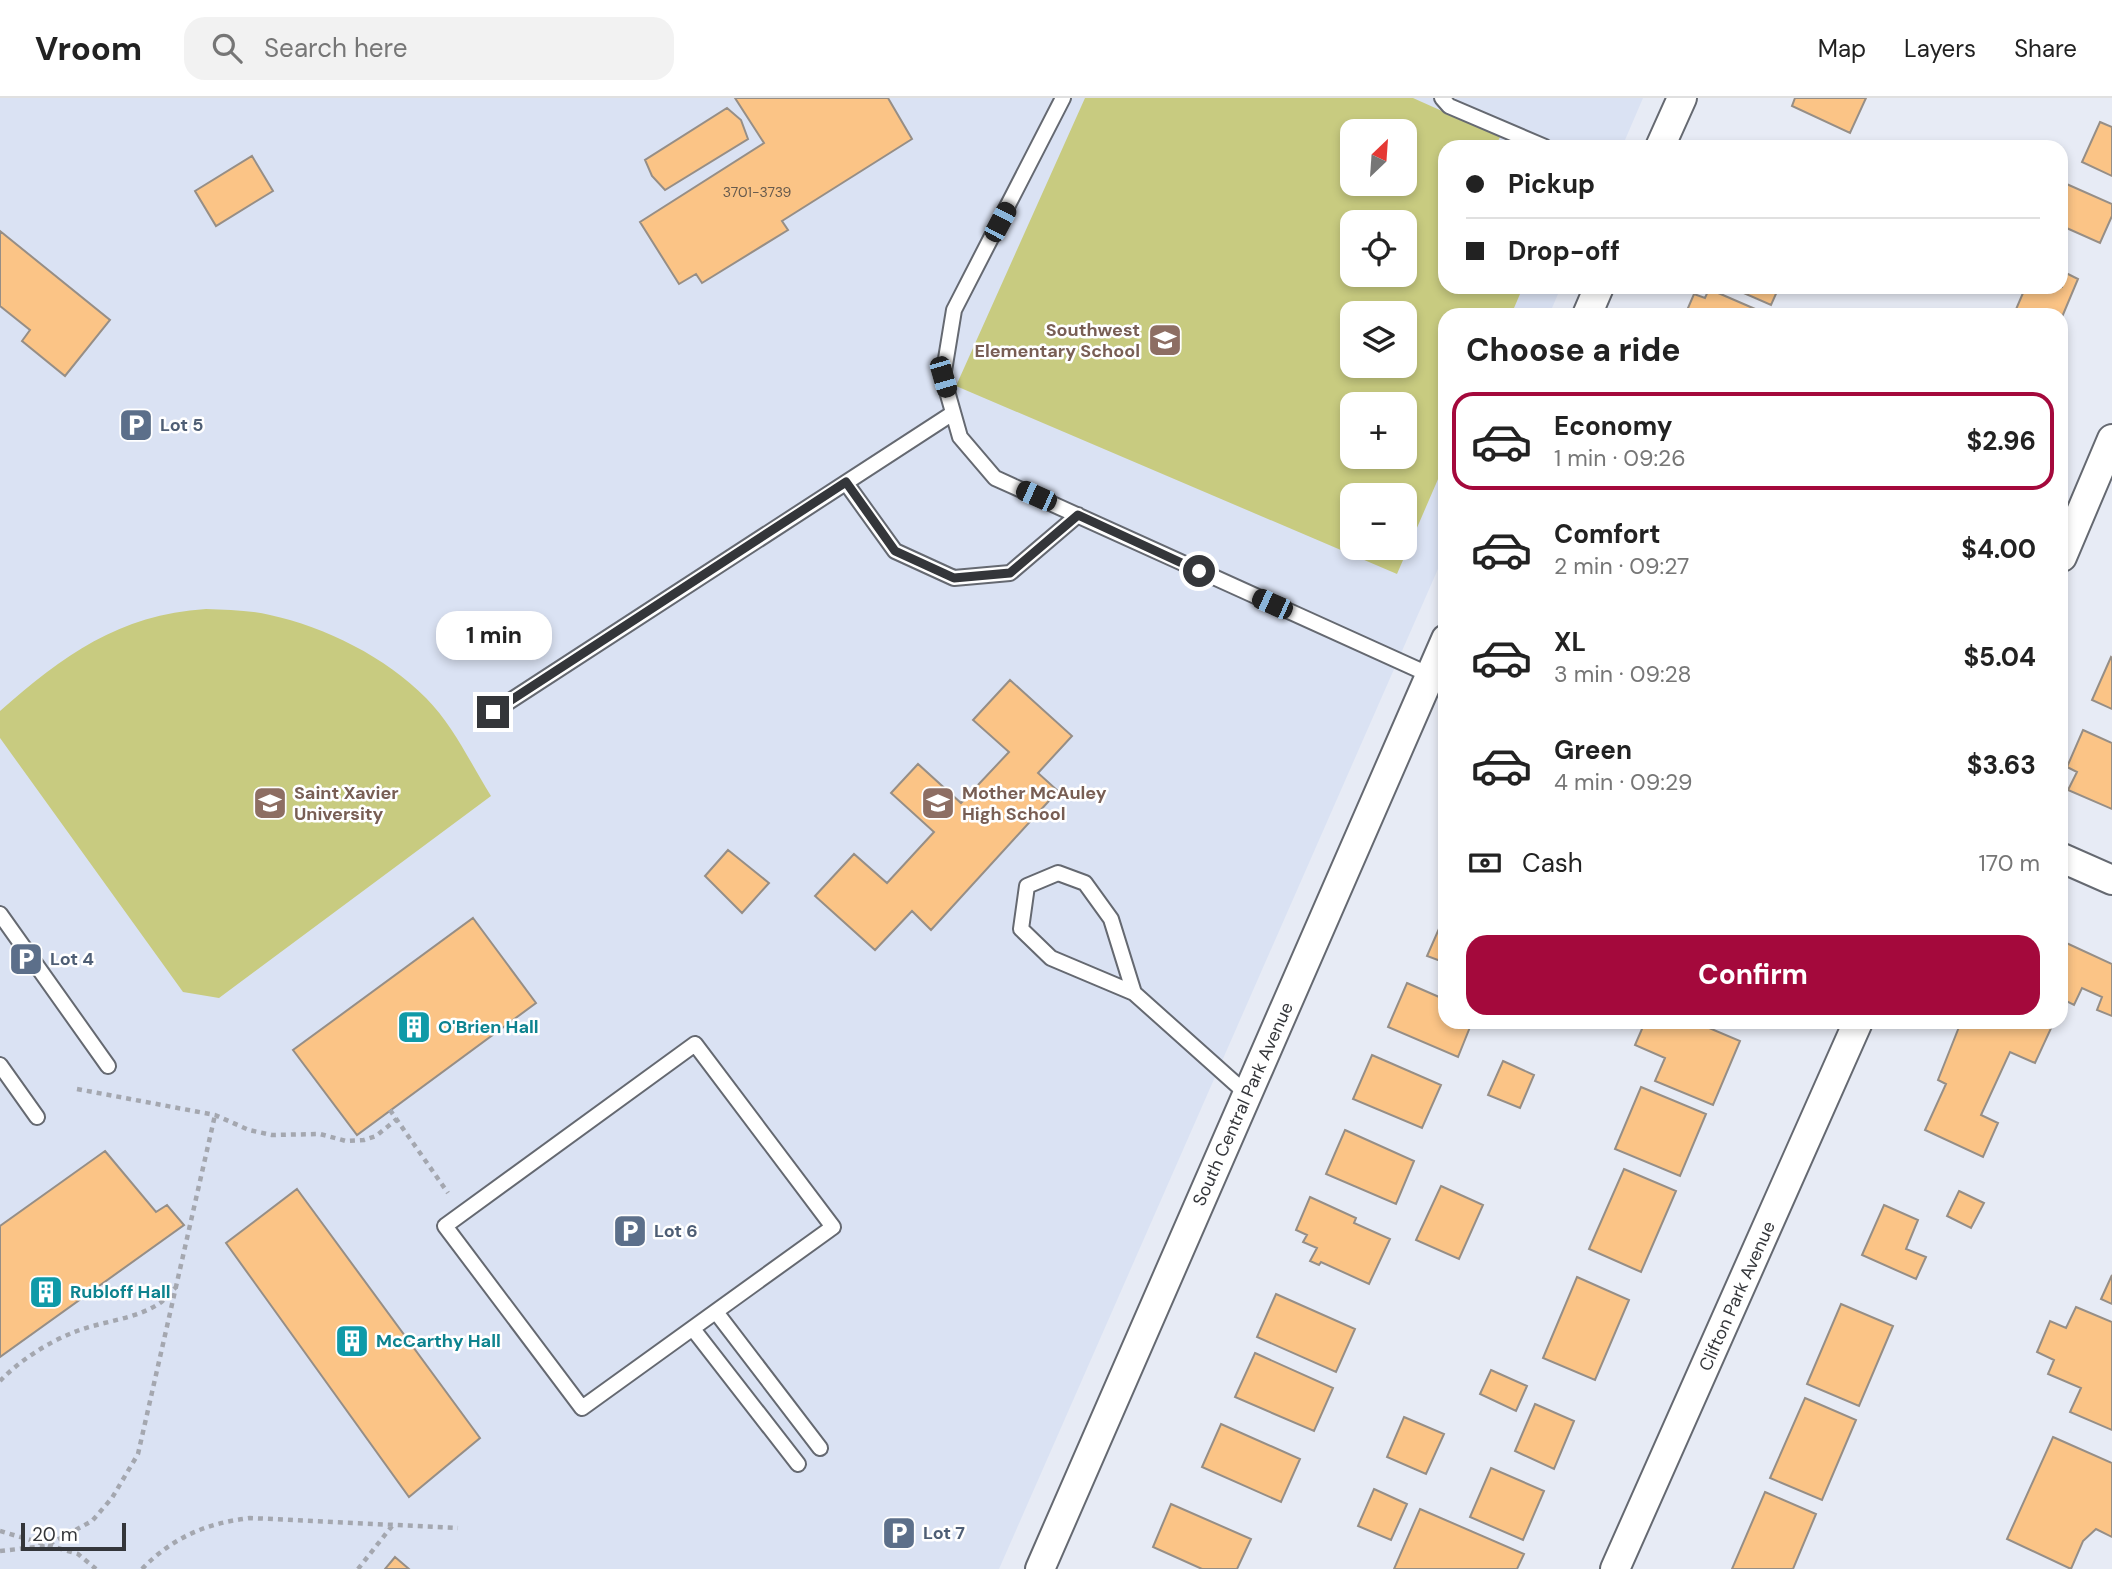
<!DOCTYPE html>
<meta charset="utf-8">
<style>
:root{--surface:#fff;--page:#f2f2f2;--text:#222;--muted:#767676;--line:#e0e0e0;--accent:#a4093c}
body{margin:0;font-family:"DM Sans",sans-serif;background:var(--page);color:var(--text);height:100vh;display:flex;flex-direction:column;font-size:26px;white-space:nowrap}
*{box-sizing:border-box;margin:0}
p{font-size:23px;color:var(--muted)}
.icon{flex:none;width:38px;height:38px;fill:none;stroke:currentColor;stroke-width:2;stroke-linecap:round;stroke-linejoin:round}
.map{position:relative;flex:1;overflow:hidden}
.sheet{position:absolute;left:1438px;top:210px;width:630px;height:721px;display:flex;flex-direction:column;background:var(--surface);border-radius:21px;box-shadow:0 4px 10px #0003}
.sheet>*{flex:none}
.hud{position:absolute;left:1438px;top:42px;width:630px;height:154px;border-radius:21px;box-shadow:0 4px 10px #0003;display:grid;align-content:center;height:154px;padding:0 28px;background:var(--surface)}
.needle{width:46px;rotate:25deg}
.controls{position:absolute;left:1340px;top:21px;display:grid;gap:14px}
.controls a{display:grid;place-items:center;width:77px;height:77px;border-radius:14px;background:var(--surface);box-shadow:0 4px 10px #0003;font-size:35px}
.scale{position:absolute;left:21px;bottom:18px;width:105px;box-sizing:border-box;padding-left:7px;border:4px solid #34363a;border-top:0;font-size:19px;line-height:24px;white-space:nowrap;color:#34363a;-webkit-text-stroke:5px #fff;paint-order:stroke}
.end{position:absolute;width:32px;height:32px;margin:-16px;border:9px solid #34363a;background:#fff;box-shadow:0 0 0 4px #fff}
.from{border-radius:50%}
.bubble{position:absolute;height:49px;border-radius:21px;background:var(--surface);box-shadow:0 4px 10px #0003;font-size:23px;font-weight:700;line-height:49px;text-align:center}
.car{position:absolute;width:21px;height:42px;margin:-21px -10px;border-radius:9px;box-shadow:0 0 5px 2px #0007;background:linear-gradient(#222 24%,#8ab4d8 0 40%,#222 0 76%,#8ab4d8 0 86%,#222 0)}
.hud b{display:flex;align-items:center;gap:24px;height:66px;font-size:26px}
.hud b+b{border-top:2px solid var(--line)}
.hud i{width:18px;height:18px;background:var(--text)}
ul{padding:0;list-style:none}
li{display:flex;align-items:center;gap:21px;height:98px;margin:0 14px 10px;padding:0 14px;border:4px solid transparent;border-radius:21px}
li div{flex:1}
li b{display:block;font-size:26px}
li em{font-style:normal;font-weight:700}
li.active{border-color:var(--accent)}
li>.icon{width:63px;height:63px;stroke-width:1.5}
h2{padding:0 28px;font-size:32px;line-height:84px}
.pay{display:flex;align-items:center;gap:18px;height:77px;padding:0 28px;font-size:26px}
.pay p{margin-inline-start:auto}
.button{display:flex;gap:14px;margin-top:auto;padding:14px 28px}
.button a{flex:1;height:80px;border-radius:21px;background:var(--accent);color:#fff;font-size:28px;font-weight:700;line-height:80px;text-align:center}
header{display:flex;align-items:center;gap:42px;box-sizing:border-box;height:98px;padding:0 35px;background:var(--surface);border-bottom:2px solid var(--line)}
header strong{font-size:33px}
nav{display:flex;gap:38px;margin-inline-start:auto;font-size:24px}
.search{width:490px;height:63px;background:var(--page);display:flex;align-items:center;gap:18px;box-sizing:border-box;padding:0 24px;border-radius:21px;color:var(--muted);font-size:26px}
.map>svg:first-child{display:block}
.built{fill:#dae2f3;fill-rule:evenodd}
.green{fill:#c8cb80;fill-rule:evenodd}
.building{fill:#fbc486;stroke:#968e86;stroke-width:2}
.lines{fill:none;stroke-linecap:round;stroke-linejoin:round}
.service-casing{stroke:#656971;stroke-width:18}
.minor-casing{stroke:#656971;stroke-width:32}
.path{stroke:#a4a7af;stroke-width:4.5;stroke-dasharray:5 5;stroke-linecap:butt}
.service{stroke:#fff;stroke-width:14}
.minor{stroke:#fff;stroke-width:28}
.route{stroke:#34363a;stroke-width:9}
.labels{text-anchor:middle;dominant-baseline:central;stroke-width:5;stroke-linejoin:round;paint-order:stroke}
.number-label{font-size:14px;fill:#665a4d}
.education-label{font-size:18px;font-weight:bold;fill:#785e54;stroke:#fff;text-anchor:start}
.service-label{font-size:18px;font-weight:bold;fill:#4e5e75;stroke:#fff;text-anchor:start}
.culture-label{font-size:18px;font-weight:bold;fill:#0d838f;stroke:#fff;text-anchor:start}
.street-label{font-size:18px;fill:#34363a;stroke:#fff}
</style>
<header>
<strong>Vroom</strong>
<div class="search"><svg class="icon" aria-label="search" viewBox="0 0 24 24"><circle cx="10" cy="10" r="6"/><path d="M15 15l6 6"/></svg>Search here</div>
<nav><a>Map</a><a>Layers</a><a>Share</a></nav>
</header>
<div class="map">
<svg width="2112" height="1471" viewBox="0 0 2112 1471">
<rect width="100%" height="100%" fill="#e7ebf5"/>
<!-- built -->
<path class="built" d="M0 0H1643L1622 49H1446V189H1561L1549 217H1446L1445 455 999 1471H0ZM1353 33H1405V86H1353ZM1353 124H1405V177H1353ZM1353 215H1405V268H1353ZM1353 306H1405V359H1353ZM1353 397H1405V450H1353Z"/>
<!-- green -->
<path class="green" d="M1085 0H1413L1500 39 1495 49H1446V189H1523L1511 217H1446L1445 365 1397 476 956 288ZM1353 33H1405V86H1353ZM1353 124H1405V177H1353ZM1353 215H1405V268H1353ZM1353 306H1405V359H1353ZM1353 397H1405V450H1353Z
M206 511C227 512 249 512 270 517 325 529 386 559 426 600 453 627 471 666 491 698L219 900 183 894 0 640V613C64 557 118 517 206 511Z"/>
<!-- building -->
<path class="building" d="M735 0H888L912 41 782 123 788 132 702 185 696 176 679 186 640 124 764 45Z
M1795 0H1866L1850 35 1792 8Z
M727 10 741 22 748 41 665 92 652 78 645 62Z
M2100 24 2112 29V78L2082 64Z
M252 58 273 93 216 128 195 93Z
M2062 84 2112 106V118L2100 145 2062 128Z
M0 133 110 222 65 278 22 243 30 232 0 208Z
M2062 173 2078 181 2062 219V217L2014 216 2023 195 2009 189H2062Z
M1730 189H1779L1771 207Z
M1709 191 1769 217H1685L1694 196 1705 200Z
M2111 559 2112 560V611L2092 602Z
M1010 582 1072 638 1038 675 1058 693 931 832 912 813 875 852 815 798 854 756 887 785 934 734 891 695 918 666 961 705 1009 654 973 622Z
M2083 632 2112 645V711L2068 692 2077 674 2067 669Z
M728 752 769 785 742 815 705 778Z
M1445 817H1446V865L1427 858Z
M473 820 536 905 357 1037 293 952Z
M2062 843 2112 866V918L2097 912 2102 899 2082 890 2074 907 2062 901Z
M1407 885 1446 902V924H1472L1458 959 1388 929Z
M1645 924H1695L1740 943 1713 1007 1655 983 1665 960 1635 947Z
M1961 924 2053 926 2035 965 2010 954 1981 1017 1998 1025 1983 1059 1925 1032 1946 986 1938 982Z
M1372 957 1441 987 1422 1030 1353 1001Z
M1503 963 1534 977 1520 1010 1488 997Z
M1641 989 1706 1016 1680 1078 1615 1051Z
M1345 1032 1414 1063 1396 1106 1326 1076Z
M105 1053 156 1114 167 1107 184 1127 0 1259V1128Z
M1624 1071 1676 1093 1641 1174 1589 1151Z
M1441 1088 1483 1107 1459 1161 1416 1142Z
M297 1091 480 1340 409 1399 226 1145Z
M1959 1093 1984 1105 1971 1130 1947 1118Z
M1310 1099 1356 1120 1354 1125 1390 1141 1369 1186 1321 1164 1319 1167 1310 1163 1317 1150 1303 1144 1307 1137 1296 1132Z
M1884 1107 1918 1122 1906 1151 1926 1159 1916 1181 1862 1157Z
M2112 1177V1206L2101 1201Z
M1577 1179 1629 1202 1595 1282 1543 1260Z
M1276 1196 1355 1231 1336 1274 1257 1239Z
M1841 1206 1893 1228 1859 1308 1807 1286Z
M2076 1209 2112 1224V1332L2070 1314 2081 1290 2048 1276 2054 1262 2037 1254 2050 1223 2066 1230Z
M1255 1255 1333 1290 1314 1333 1235 1299Z
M1491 1272 1527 1288 1516 1313 1480 1296Z
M1805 1300 1856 1322 1822 1402 1770 1380Z
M1535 1306 1574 1323 1554 1371 1515 1353Z
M1404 1319 1444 1336 1426 1376 1387 1359Z
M1221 1326 1300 1361 1281 1404 1202 1369Z
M2053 1339 2112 1365V1439L2096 1431 2083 1443 2071 1471 2007 1441Z
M1491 1370 1544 1393 1523 1442 1470 1419Z
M1374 1391 1407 1406 1391 1442 1358 1428Z
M1765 1394 1816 1416 1793 1471H1732Z
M1171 1406 1251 1441 1237 1471H1202L1153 1449Z
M1420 1411 1524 1456 1517 1471H1394Z
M395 1459 409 1471H385Z"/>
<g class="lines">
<!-- service casing -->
<g class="service-casing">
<path id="service" d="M1063 0 954 212 943 279 960 339 995 380 1430 577
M1442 0 1449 8 1545 49
M846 385 895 453 954 480 1010 475 1078 417
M493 614 953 315
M0 816 108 968
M1134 895 1111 821 1085 785 1058 775 1027 788 1021 831 1051 860 1134 895 1247 996
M695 946 833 1129 582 1310 445 1128Z
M0 967 37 1019
M716 1214 820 1350
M693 1231 798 1366"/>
</g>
<!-- minor casing -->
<g class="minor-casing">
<path id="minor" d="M1660 49 1682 0
M1587 217 1599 189
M2062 459 2112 341
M2062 760 2112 782
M1040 1471 1446 541
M1615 1471 1858 924"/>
</g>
<!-- path -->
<path class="path" d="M77 991 215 1017 249 1032 272 1037 320 1036 346 1043 364 1042 376 1038 397 1021
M390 1012 448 1095
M0 1283C19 1263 47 1245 72 1235 100 1223 135 1222 160 1205 165 1201 171 1194 176 1189
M0 1433 78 1456 96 1471
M0 1453 46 1448 92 1423 112 1400 138 1356 215 1017
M142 1471C173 1439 207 1425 250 1420L458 1430
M358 1471 392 1428"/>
<!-- service -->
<use href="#service" class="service"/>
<!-- minor -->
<use href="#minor" class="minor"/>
</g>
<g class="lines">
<!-- route -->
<path class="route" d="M493 614 846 384 895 453 954 480 1010 475 1078 417 1199 473"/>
</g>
<!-- icons -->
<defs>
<g id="school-square" transform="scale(1.75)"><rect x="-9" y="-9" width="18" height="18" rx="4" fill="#8d6e63" stroke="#fff"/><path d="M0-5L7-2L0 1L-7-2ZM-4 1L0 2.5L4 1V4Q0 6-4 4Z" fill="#fff"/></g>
<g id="parking-square" transform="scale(1.75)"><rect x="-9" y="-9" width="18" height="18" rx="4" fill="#5c6f8a" stroke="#fff"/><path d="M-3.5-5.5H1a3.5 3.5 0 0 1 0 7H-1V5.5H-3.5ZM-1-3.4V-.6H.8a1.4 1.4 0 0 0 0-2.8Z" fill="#fff"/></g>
<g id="university-square" transform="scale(1.75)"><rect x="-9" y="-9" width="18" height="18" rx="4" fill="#8d6e63" stroke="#fff"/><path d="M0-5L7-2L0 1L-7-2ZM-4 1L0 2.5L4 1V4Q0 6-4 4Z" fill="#fff"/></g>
<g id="building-square" transform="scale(1.75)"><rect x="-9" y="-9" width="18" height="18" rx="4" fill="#0f9aa8" stroke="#fff"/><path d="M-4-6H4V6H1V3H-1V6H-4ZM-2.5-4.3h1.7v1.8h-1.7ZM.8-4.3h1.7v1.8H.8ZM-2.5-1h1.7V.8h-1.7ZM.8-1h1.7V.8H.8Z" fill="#fff"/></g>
</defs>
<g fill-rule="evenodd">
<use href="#school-square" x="1165" y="242"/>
<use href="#parking-square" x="136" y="327"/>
<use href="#university-square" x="270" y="705"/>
<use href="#school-square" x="938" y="705"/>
<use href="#parking-square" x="26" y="861"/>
<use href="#building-square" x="414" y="929"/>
<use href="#parking-square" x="630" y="1133"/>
<use href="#building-square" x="46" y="1194"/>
<use href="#building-square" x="352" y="1243"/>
<use href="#parking-square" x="899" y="1435"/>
</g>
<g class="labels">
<!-- number labels -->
<g class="number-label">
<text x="757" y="94">3701-3739</text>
</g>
<!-- education labels -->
<g class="education-label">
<text x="1140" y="232" text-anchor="end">Southwest<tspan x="1140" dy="21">Elementary School</tspan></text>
<text x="294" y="695">Saint Xavier<tspan x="294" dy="21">University</tspan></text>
<text x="962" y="695">Mother McAuley<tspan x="962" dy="21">High School</tspan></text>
</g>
<!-- service labels -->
<g class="service-label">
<text x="160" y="327">Lot 5</text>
<text x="50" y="861">Lot 4</text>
<text x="654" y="1133">Lot 6</text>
<text x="923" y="1435">Lot 7</text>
</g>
<!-- culture labels -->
<g class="culture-label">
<text x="438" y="929">O'Brien Hall</text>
<text x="70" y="1194">Rubloff Hall</text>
<text x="376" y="1243">McCarthy Hall</text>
</g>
<!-- street labels -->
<g class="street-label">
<text transform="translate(1243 1006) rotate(-66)">South Central Park Avenue</text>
<text transform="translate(1737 1198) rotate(-66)">Clifton Park Avenue</text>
</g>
</g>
</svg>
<div class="controls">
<a><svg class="needle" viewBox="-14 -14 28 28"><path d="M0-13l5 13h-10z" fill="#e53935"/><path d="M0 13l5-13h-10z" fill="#767676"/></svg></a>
<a><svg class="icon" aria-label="locate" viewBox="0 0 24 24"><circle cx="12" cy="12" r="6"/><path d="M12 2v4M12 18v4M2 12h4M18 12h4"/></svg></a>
<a><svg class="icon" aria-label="layers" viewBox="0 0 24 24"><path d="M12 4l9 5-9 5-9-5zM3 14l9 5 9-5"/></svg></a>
<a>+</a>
<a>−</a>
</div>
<div class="scale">20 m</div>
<i class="end from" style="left:1199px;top:473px"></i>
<i class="end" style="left:493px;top:614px"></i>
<div class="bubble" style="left:436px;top:513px;width:116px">1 min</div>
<i class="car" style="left:1000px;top:124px;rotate:28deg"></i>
<i class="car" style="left:943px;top:279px;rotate:164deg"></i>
<i class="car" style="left:1036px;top:398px;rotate:294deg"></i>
<i class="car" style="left:1272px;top:506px;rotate:294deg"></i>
<div class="hud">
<b><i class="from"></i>Pickup</b>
<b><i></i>Drop-off</b>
</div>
<section class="sheet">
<h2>Choose a ride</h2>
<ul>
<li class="active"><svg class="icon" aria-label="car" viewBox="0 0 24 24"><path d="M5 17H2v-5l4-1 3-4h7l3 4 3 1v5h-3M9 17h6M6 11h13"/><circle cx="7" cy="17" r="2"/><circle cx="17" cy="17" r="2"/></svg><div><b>Economy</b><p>1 min · 09:26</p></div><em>$2.96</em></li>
<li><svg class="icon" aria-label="car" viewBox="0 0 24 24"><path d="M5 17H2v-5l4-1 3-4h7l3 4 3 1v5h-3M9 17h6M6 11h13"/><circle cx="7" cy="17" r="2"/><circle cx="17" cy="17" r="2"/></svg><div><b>Comfort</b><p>2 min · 09:27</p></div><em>$4.00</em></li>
<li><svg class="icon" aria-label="car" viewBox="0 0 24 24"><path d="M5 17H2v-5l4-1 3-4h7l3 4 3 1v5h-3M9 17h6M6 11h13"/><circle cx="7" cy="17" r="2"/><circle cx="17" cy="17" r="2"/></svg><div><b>XL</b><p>3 min · 09:28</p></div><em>$5.04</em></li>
<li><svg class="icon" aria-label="car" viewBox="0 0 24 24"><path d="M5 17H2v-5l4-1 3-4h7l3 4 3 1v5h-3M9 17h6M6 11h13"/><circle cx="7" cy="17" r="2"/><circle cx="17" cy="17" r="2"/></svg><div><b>Green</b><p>4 min · 09:29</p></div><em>$3.63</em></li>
</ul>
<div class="pay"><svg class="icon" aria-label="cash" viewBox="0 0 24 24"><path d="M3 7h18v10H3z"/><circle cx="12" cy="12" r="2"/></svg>Cash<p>170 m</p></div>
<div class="button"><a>Confirm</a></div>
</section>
</div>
